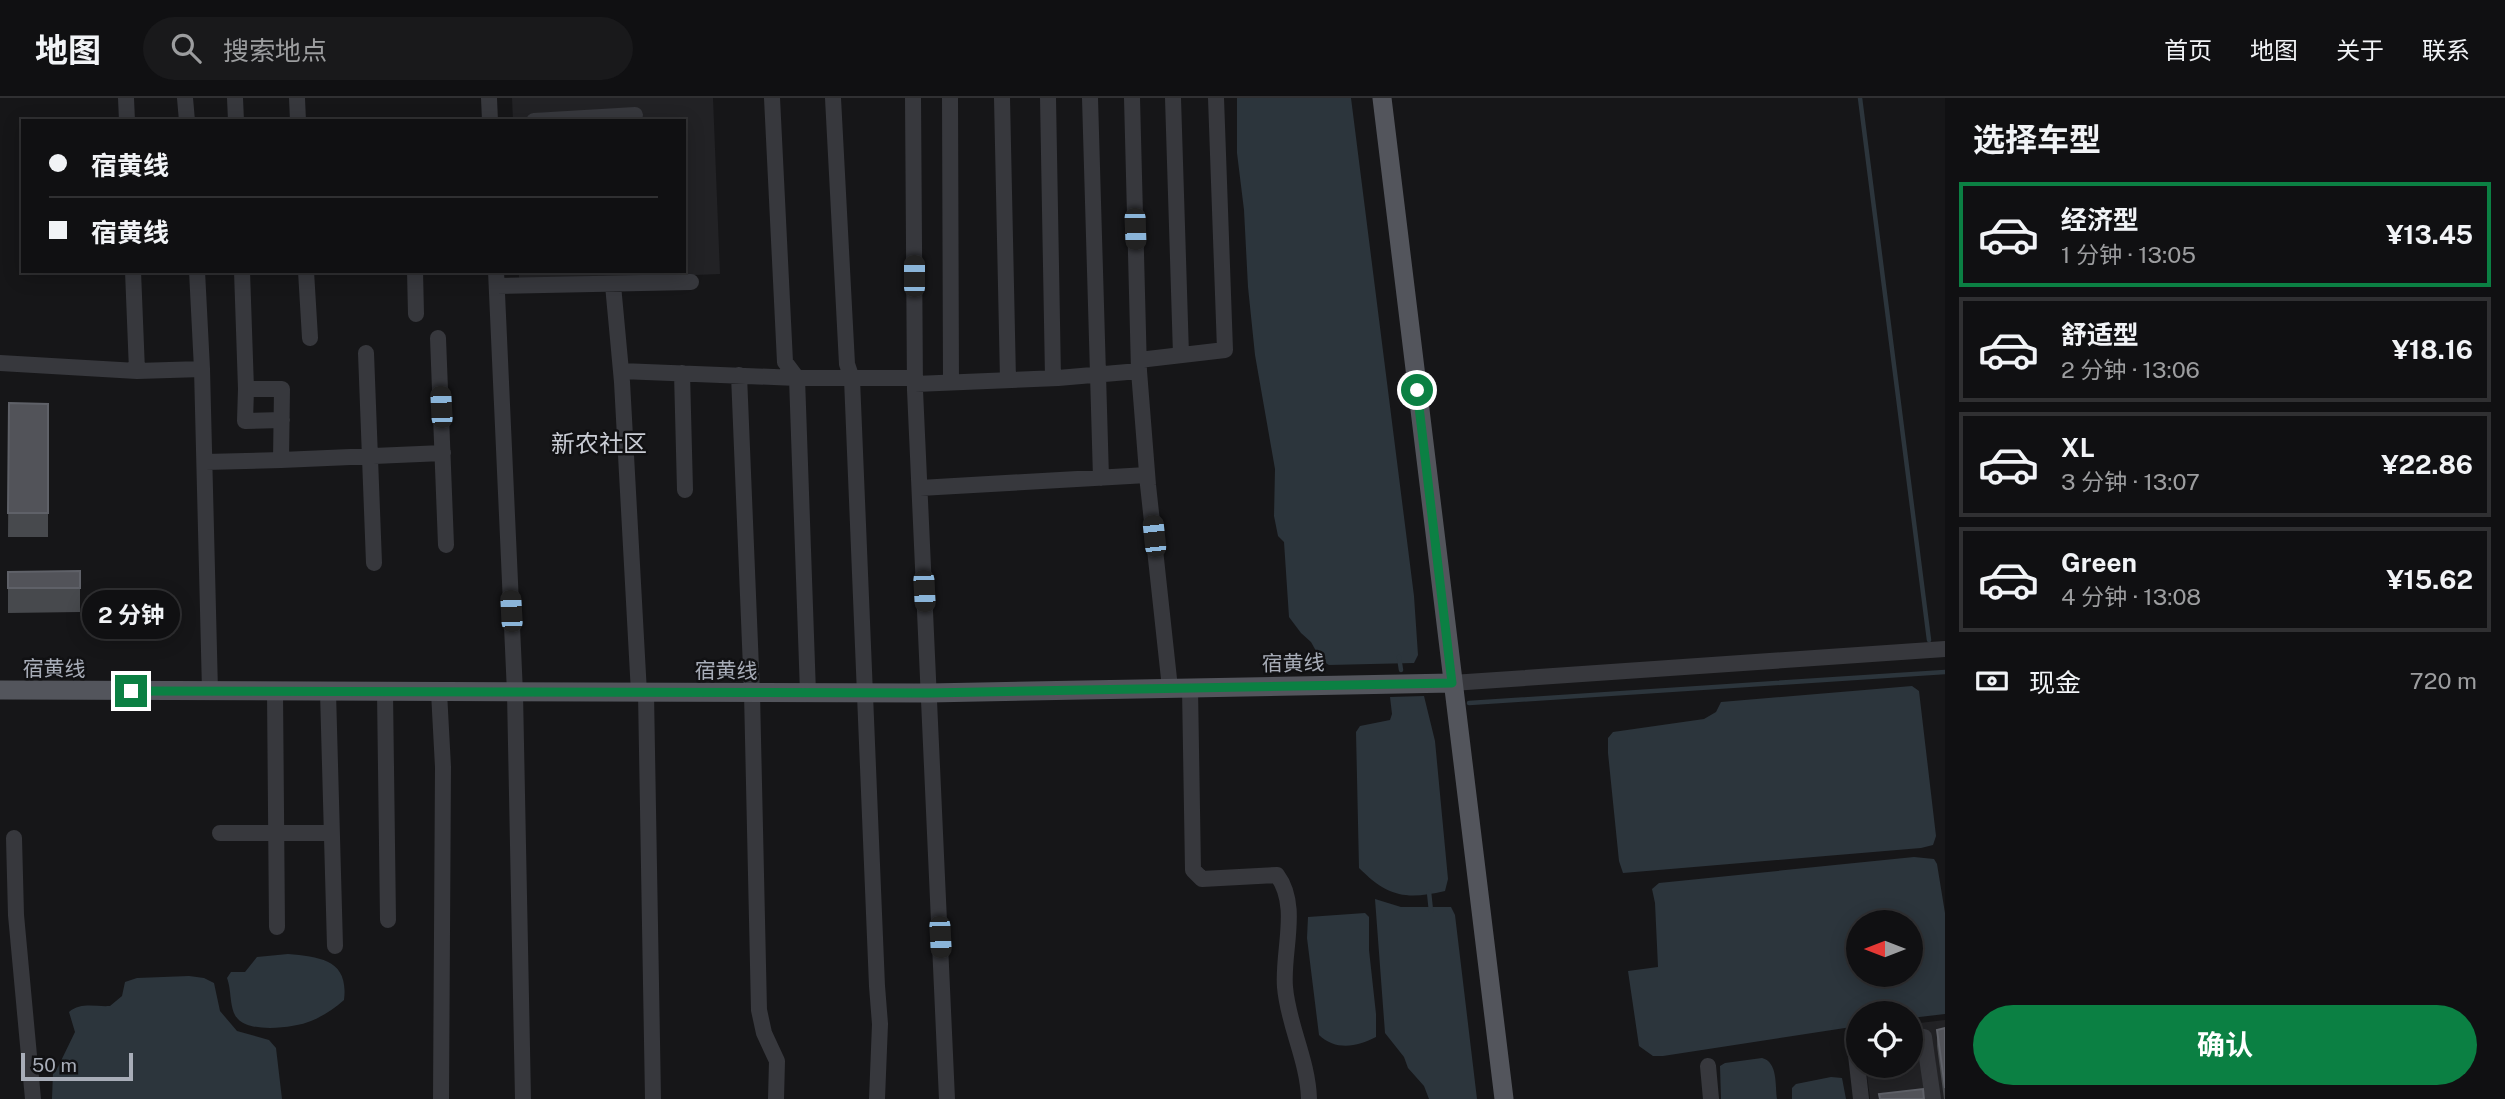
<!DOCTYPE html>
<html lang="zh">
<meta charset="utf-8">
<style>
:root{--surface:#101012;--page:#19191b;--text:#f1f3f6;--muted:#9c9d9f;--line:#303032;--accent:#0b8043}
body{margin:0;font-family:"Public Sans","Noto Sans SC",sans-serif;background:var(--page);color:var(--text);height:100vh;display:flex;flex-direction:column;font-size:26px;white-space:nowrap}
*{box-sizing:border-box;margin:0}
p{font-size:23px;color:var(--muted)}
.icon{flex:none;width:38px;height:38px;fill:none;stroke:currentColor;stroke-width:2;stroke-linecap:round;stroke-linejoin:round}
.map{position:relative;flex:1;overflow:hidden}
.sheet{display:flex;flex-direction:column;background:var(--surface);width:560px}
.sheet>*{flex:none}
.guide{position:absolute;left:21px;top:21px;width:665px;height:154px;border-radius:0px;box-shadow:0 4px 18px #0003,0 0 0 2px var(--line);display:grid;align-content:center;height:154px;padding:0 28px;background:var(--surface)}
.needle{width:46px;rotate:270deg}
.controls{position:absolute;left:1846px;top:812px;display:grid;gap:14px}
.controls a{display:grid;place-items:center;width:77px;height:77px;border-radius:50%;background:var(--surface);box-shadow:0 4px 18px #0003,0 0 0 2px var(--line);font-size:35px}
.scale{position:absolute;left:21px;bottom:18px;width:112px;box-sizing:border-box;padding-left:7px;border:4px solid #a8adb8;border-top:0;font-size:19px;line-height:24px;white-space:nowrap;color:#a8adb8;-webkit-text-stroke:5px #111113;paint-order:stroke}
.end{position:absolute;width:32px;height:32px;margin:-16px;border:9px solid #0b8043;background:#fff;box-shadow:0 0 0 4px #fff}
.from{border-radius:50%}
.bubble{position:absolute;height:49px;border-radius:24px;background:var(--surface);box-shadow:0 4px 18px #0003,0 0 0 2px var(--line);font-size:23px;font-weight:700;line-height:49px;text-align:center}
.car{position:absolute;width:21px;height:42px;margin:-21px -10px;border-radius:9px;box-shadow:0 0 5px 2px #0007;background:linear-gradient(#222 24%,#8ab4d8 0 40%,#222 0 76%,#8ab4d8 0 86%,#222 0)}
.guide b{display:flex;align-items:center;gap:24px;height:66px;font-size:26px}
.guide b+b{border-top:2px solid var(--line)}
.guide i{width:18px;height:18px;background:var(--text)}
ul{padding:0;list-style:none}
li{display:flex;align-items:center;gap:21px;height:105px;margin:0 14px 10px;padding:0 14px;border:4px solid var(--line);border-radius:0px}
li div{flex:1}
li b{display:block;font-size:26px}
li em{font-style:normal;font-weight:700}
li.active{border-color:var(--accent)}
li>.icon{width:63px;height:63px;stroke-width:1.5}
h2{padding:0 28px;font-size:32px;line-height:84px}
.pay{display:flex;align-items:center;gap:18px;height:77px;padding:0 28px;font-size:26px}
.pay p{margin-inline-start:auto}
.cta{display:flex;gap:14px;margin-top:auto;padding:14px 28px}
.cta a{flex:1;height:80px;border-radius:42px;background:var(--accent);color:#fff;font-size:28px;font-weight:700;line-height:80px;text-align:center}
header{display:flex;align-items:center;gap:42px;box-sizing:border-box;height:98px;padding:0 35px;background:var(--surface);border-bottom:2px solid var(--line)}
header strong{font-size:33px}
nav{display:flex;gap:38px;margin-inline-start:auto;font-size:24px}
.search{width:490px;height:63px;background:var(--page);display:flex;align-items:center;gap:18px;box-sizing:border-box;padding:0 24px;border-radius:38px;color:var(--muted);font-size:26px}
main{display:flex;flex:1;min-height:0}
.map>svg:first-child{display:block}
.built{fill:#222225}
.water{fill:#2c353c;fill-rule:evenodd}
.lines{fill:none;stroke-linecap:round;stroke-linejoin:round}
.stream{stroke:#2c353c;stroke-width:4.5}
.minor{stroke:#37383d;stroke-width:16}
.major{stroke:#53555c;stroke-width:19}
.wall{fill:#47494d}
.building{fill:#525359;stroke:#5f6168;stroke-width:2}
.route{stroke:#0b8043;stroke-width:9}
.labels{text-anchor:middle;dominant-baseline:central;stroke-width:5;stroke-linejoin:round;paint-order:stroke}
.street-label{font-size:21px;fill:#a8adb8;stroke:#111113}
.quarter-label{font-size:24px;fill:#c9ccd4;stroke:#111113}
</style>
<header>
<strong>地图</strong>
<div class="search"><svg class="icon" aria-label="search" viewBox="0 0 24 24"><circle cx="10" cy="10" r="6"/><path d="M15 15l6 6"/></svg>搜索地点</div>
<nav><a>首页</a><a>地图</a><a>关于</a><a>联系</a></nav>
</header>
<main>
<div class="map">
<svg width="1945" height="1001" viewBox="0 0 1945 1001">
<rect width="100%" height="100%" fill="#161618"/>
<!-- built -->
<path class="built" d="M512 0H713L720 176 519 184V173H684V23H513Z
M1945 922V1001H1870L1866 968H1911V926Z"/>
<!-- water -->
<path class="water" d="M1237 0H1351L1414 498 1418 557 1414 565 1329 567 1321 562 1311 544 1301 535 1289 519 1284 444 1278 438 1274 418 1275 371 1255 257 1248 189 1244 112 1237 55Z
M1912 588 1919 593 1936 738 1933 747 1921 750 1623 775 1619 763 1608 655V640L1613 634 1704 621 1716 614 1721 604Z
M1424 598 1435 643 1448 781 1445 793C1406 802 1388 799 1359 770L1356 634 1360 628 1390 622 1392 616 1390 599Z
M1914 759 1934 761 1937 766 1945 815V916L1911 920V915H1858V928L1663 958H1653L1639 948 1628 873 1658 869 1655 805 1652 791 1659 785ZM1858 824H1911V877H1858Z
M1375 801 1401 809H1451L1455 817 1477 1001H1429L1424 988 1408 970 1404 959 1385 935Z
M1365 815 1369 819V852L1376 916V939C1357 949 1336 953 1319 937L1307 840 1308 819Z
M288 856C321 859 349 862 344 902 334 911 323 918 311 923 295 930 250 935 238 921 229 912 232 893 227 880L231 874H245L257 859Z
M189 878 204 880 214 885 220 913 237 933 269 942 276 950 282 1001H52L53 974 58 969 75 934 69 914C81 904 95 909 110 908L122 898 125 884 137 880Z
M1762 960C1778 964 1775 987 1777 1001H1721L1720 968 1725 965Z
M1831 979 1842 980 1846 1001H1792V990L1796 986Z"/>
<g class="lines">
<!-- stream -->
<path class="stream" d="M1860 0 1929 542
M1399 559 1401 572
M1469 605 1945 574
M1429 794 1431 813"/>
<!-- minor -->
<path class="minor" d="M126 0 127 23
M185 0 187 23
M235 0 236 23
M297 0 298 23
M489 0 490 23
M772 0 785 264 797 280 808 595
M833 0 847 266 852 281 877 888 880 926 877 1001
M913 0 915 292 947 1001
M950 0 951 284
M1002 0 1008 282
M1048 0 1053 280
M1090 0 1101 380
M1132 0 1139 273 1148 387 1170 590
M1173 0 1181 257
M534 23 635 17
M133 173 137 273
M197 173 202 271 210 593
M242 173 246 291 245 323 282 322
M306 173 310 240
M415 173 416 216
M496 173 515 595 523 1001
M613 187 622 284 639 595
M497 188 691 184
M438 240 446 447
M366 255 374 465
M1139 262 1225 252 1216 0
M0 265 137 273 202 271
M621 273 797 280H915
M682 275 685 392
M739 277 752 595 759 912 764 935 777 963 776 1001
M915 286 1058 280 1139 273
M281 362 443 355
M205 364 281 362 282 291H246
M920 390 1147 377
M1452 585 1945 551
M1190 590 1193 772 1202 781 1277 777C1300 808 1282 853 1285 889 1288 927 1308 962 1309 1001
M275 594 277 829
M328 594 335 848
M385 594 388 822
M439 594 443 669 441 1001
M646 595 653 1001
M220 735H332
M14 740 16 817 33 1001
M1924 939 1933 1001
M1858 948H1855L1861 1001
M1708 968 1711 1001"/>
<!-- major -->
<path class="major" d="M1382 0 1504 1001
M0 592 929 595 1452 585"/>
</g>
<!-- wall -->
<path class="wall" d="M9 305 48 306V439H8Z
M80 473V514L8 515V474Z
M1945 930V1001H1944L1937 948V932Z"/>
<!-- building -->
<path class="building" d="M9 305 48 306V415H8Z
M80 473V490H8V474Z
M1945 930V990L1937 932Z
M1923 991 1924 1001H1880L1879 996Z"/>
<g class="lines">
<!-- route -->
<path class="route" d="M131 593 929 595 1452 585 1417 292"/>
</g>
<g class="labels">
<!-- street labels -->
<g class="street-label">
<text transform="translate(1293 565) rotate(-1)">宿黄线</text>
<text x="54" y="570">宿黄线</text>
<text x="726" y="572">宿黄线</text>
</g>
<!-- quarter labels -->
<g class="quarter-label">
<text x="599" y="345">新农社区</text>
</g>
</g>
</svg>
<div class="controls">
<a><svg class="needle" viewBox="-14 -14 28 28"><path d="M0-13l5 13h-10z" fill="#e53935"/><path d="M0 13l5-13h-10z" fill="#9c9d9f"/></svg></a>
<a><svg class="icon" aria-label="locate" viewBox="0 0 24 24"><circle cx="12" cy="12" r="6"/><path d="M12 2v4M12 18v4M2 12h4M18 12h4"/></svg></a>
</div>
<div class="scale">50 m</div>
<i class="end from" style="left:1417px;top:292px"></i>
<i class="end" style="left:131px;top:593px"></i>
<div class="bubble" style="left:82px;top:492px;width:98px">2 分钟</div>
<i class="car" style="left:1135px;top:131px;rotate:178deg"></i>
<i class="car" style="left:914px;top:178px;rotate:0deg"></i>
<i class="car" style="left:441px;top:309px;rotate:357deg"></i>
<i class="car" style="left:1154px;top:438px;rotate:354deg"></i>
<i class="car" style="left:924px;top:493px;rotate:177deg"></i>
<i class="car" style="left:511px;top:513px;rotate:357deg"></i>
<i class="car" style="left:940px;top:839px;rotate:177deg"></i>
<div class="guide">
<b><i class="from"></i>宿黄线</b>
<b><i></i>宿黄线</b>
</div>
</div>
<section class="sheet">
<h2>选择车型</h2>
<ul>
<li class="active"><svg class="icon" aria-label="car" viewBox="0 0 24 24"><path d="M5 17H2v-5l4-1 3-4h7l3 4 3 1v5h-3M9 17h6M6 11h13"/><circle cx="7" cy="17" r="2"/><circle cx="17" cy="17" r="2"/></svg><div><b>经济型</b><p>1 分钟 · 13:05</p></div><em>¥13.45</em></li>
<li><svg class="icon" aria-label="car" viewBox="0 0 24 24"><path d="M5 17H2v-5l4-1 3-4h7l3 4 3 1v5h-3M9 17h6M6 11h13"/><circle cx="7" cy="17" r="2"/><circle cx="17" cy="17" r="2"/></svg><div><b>舒适型</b><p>2 分钟 · 13:06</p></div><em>¥18.16</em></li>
<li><svg class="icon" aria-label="car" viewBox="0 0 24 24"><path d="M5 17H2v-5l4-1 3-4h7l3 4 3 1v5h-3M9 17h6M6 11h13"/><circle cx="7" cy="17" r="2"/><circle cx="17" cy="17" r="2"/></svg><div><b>XL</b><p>3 分钟 · 13:07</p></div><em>¥22.86</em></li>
<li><svg class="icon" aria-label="car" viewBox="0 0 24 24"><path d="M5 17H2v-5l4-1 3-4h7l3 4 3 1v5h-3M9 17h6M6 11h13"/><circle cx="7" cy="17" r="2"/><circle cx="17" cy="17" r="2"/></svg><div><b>Green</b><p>4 分钟 · 13:08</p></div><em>¥15.62</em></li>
</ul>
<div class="pay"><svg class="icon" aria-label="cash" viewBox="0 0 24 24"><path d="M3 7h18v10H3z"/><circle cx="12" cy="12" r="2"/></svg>现金<p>720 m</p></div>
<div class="cta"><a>确认</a></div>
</section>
</main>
